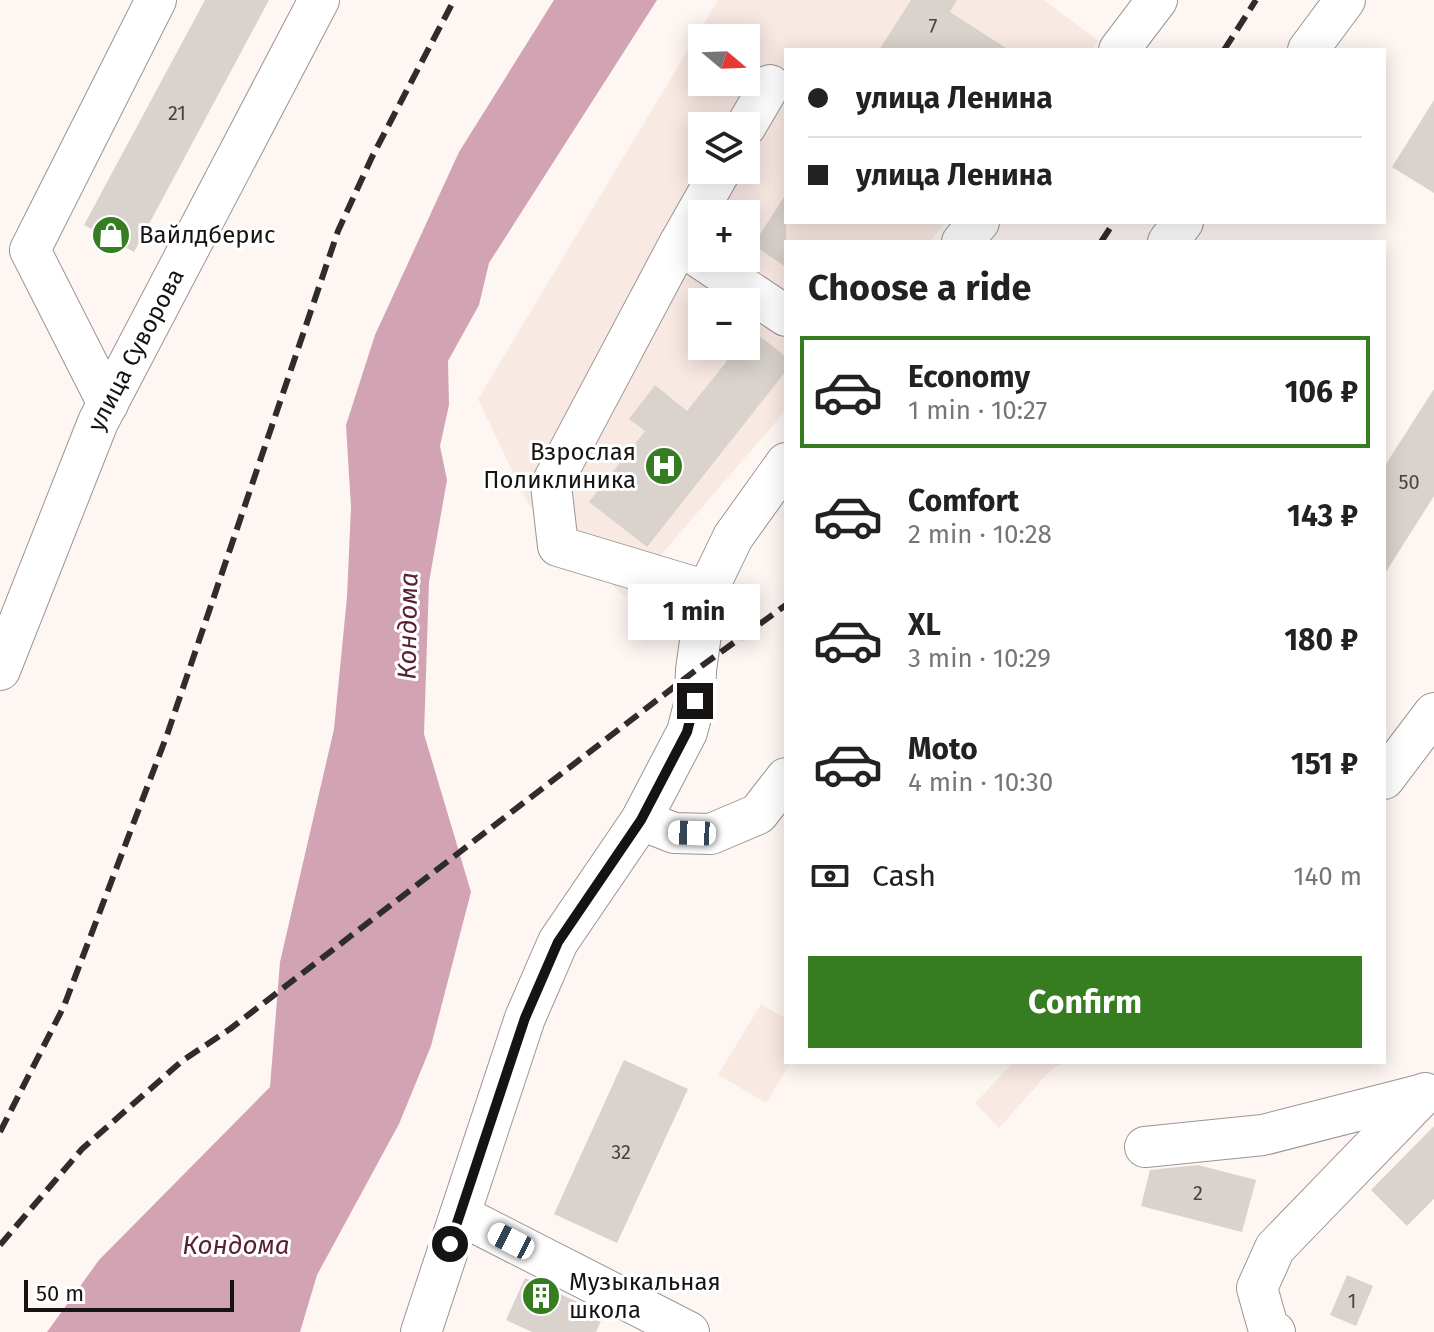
<!DOCTYPE html>
<meta charset="utf-8">
<style>
:root{--surface:#fff;--page:#f6f6f6;--text:#222;--muted:#767676;--line:#e0e0e0;--accent:#367d21}
body{margin:0;font-family:"Fira Sans",sans-serif;background:var(--page);color:var(--text);height:100vh;display:flex;flex-direction:column;font-size:30px;white-space:nowrap}
*{box-sizing:border-box;margin:0}
p{font-size:26px;color:var(--muted)}
.icon{flex:none;width:44px;height:44px;fill:none;stroke:currentColor;stroke-width:2;stroke-linecap:round;stroke-linejoin:round}
.map{position:relative;flex:1;overflow:hidden}
.drawer{position:absolute;left:784px;top:240px;width:602px;height:824px;display:flex;flex-direction:column;background:var(--surface);border-radius:0px;box-shadow:0 4px 20px #0003}
.drawer>*{flex:none}
.top-card{position:absolute;left:784px;top:48px;width:602px;height:176px;border-radius:0px;box-shadow:0 4px 20px #0003;display:grid;align-content:center;height:176px;padding:0 24px;background:var(--surface)}
.needle{width:52px;rotate:109deg}
.controls{position:absolute;left:688px;top:24px;display:grid;gap:16px}
.controls a{display:grid;place-items:center;width:72px;height:72px;border-radius:0px;background:var(--surface);box-shadow:0 4px 20px #0003;font-size:40px}
.scale{position:absolute;left:24px;bottom:20px;width:210px;box-sizing:border-box;padding-left:8px;border:4px solid #161413;border-top:0;font-size:22px;line-height:28px;white-space:nowrap;color:#161413;-webkit-text-stroke:6px #fff;paint-order:stroke}
.end{position:absolute;width:36px;height:36px;margin:-18px;border:10px solid #161413;background:#fff;box-shadow:0 0 0 4px #fff}
.from{border-radius:50%}
.bubble{position:absolute;height:56px;border-radius:0px;background:var(--surface);box-shadow:0 4px 20px #0003;font-size:26px;font-weight:700;line-height:56px;text-align:center}
.car{position:absolute;width:24px;height:48px;margin:-24px -12px;border-radius:10px;box-shadow:0 0 6px 2px #0007;background:linear-gradient(#fff 24%,#345 0 40%,#fff 0 76%,#345 0 86%,#fff 0)}
.top-card b{display:flex;align-items:center;gap:28px;height:76px;font-size:30px}
.top-card b+b{border-top:2px solid var(--line)}
.top-card i{width:20px;height:20px;background:var(--text)}
ul{padding:0;list-style:none}
li{display:flex;align-items:center;gap:24px;height:112px;margin:0 16px 12px;padding:0 8px;border:4px solid transparent;border-radius:0px}
li div{flex:1}
li b{display:block;font-size:30px}
li em{font-style:normal;font-weight:700}
li.current{border-color:var(--accent)}
li>.icon{width:72px;height:72px;stroke-width:1.5}
h2{padding:0 24px;font-size:36px;line-height:96px}
.pay{display:flex;align-items:center;gap:20px;height:88px;padding:0 24px;font-size:30px}
.pay p{margin-inline-start:auto}
.action{display:flex;gap:16px;margin-top:auto;padding:16px 24px}
.action a{flex:1;height:92px;border-radius:0px;background:var(--accent);color:#fff;font-size:32px;font-weight:700;line-height:92px;text-align:center}
.map>svg:first-child{display:block}
.built{fill:#f9e9e3;fill-rule:evenodd}
.water{fill:#d2a4b3}
.building{fill:#d9d2cd}
.lines{fill:none;stroke-linecap:round;stroke-linejoin:round}
.minor-casing{stroke:#9c9492;stroke-width:42}
.minor{stroke:#fff;stroke-width:40}
.rail{stroke:#2f2d2c;stroke-width:6;stroke-dasharray:16 8;stroke-linecap:butt}
.route{stroke:#161413;stroke-width:10}
.labels{text-anchor:middle;dominant-baseline:central;stroke-width:6;stroke-linejoin:round;paint-order:stroke}
.number-label{font-size:20px;fill:#474442}
.poi-label{font-size:24px;fill:#161413;stroke:#fff;text-anchor:start}
.street-label{font-size:24px;fill:#161413;stroke:#fff}
.water-label{font-size:26px;font-style:italic;fill:#581f37;stroke:#fff}
</style>
<div class="map">
<svg width="1434" height="1332" viewBox="0 0 1434 1332">
<rect width="100%" height="100%" fill="#fef6f3"/>
<!-- built -->
<path class="built" d="M718 0H1044L1098 41 1091 50H786V222H946L929 242H786V410L625 597 528 504 478 399ZM702 38H746V82H702ZM702 126H746V170H702ZM702 214H746V258H702ZM702 302H746V346H702Z
M761 1004 786 1019V1062H791L766 1103 718 1075Z
M1014 1062H1062L1049 1072 999 1128 975 1103Z"/>
<!-- water -->
<path class="water" d="M554 0H657L489 263 479 305 448 361 449 405 440 446 447 480 429 582 424 734 471 892 431 1046 399 1124 317 1275 300 1332H47L99 1260 270 1087 280 962 334 729 347 597 351 507 346 425 375 335 459 152Z"/>
<!-- building -->
<path class="building" d="M205 0H269L134 252 84 225Z
M911 0H957L950 12 1009 50H879Z
M1434 100V193L1392 167Z
M786 194V267L753 245Z
M746 325 786 357V371L647 547 589 502 645 431 629 419 655 385 687 411 727 361 708 346H746Z
M1434 389V496L1384 575V467Z
M624 1060 688 1089 617 1243 554 1214Z
M1434 1126V1199L1407 1226 1371 1190Z
M1198 1165 1256 1180 1242 1232 1141 1206 1150 1170Z
M1347 1275 1373 1286 1356 1326 1330 1315Z
M525 1278 604 1314 596 1332H532L506 1320Z"/>
<g class="lines">
<!-- minor casing -->
<g class="minor-casing">
<g id="minor">
<path d="M1119 50 1157 0"/>
<path d="M1308 50 1345 0"/>
<path d="M746 126 770 85"/>
<path d="M962 242 979 222"/>
<path d="M1168 242 1183 222"/>
<path d="M679 244 721 170"/>
<path d="M108 404 30 250 156 0"/>
<path d="M707 591 558 546 551 485 679 244 786 316"/>
<path id="s1" d="M0 670 98 422 319 0"/>
<path d="M1384 779 1434 713"/>
<path d="M641 820 674 833 711 834 758 814 786 778"/>
<path d="M1145 1147 1263 1135 1423 1094"/>
<path d="M460 1215 689 1332"/>
<path d="M421 1332 525 1018 558 942 641 820 687 732 695 701 696 670 707 591 733 537 786 463"/>
<path d="M1275 1332 1268 1327 1257 1288 1275 1248 1425 1093"/>
</g>
</g>
<!-- minor -->
<use href="#minor" class="minor"/>
<!-- rail -->
<path class="rail" d="M1224 50 1256 0
M1101 242 1114 222
M0 1132 64 1006 167 735 338 231 372 157 454 0
M0 1245 82 1149 182 1061 230 1029 696 670 786 605"/>
</g>
<g class="lines">
<!-- route -->
<path class="route" d="M450 1244 525 1018 558 942 641 820 687 732 695 701"/>
</g>
<!-- icons -->
<defs>
<g id="shop-disc" transform="scale(2)"><circle r="9.5" fill="#367d21" stroke="#fff"/><path d="M-5-2.5h2.3a2.7 3.5 0 0 1 5.4 0H5L5.5 6h-11ZM-1.5-2.5h3a1.5 2.3 0 0 0-3 0Z" fill="#fff"/></g>
<g id="hospital-disc" transform="scale(2)"><circle r="9.5" fill="#367d21" stroke="#fff"/><path d="M-5-5h3v3.5h4V-5h3V5h-3V1.5h-4V5h-3Z" fill="#fff"/></g>
<g id="building-disc" transform="scale(2)"><circle r="9.5" fill="#367d21" stroke="#fff"/><path d="M-4-6H4V6H1V3H-1V6H-4ZM-2.5-4.3h1.7v1.8h-1.7ZM.8-4.3h1.7v1.8H.8ZM-2.5-1h1.7V.8h-1.7ZM.8-1h1.7V.8H.8Z" fill="#fff"/></g>
</defs>
<g fill-rule="evenodd">
<use href="#shop-disc" x="111" y="235"/>
<use href="#hospital-disc" x="664" y="466"/>
<use href="#building-disc" x="541" y="1296"/>
</g>
<g class="labels">
<!-- number labels -->
<g class="number-label">
<text x="933" y="26">7</text>
<text x="177" y="113">21</text>
<text x="1409" y="482">50</text>
<text x="621" y="1152">32</text>
<text x="1198" y="1193">2</text>
<text x="1352" y="1301">1</text>
</g>
<!-- poi labels -->
<g class="poi-label">
<text x="139" y="235">Вайлдберис</text>
<text x="636" y="452" text-anchor="end">Взрослая<tspan x="636" dy="28">Поликлиника</tspan></text>
<text x="569" y="1282">Музыкальная<tspan x="569" dy="28">школа</tspan></text>
</g>
<!-- street labels -->
<g class="street-label">
<text stroke="none"><textPath href="#s1" startOffset="348">улица Суворова</textPath></text>
</g>
<!-- water labels -->
<g class="water-label">
<text transform="translate(408 626) rotate(-89)">Кондома</text>
<text x="236" y="1245">Кондома</text>
</g>
</g>
</svg>
<div class="controls">
<a><svg class="needle" viewBox="-14 -14 28 28"><path d="M0-13l5 13h-10z" fill="#e53935"/><path d="M0 13l5-13h-10z" fill="#767676"/></svg></a>
<a><svg class="icon" aria-label="layers" viewBox="0 0 24 24"><path d="M12 4l9 5-9 5-9-5zM3 14l9 5 9-5"/></svg></a>
<a>+</a>
<a>−</a>
</div>
<div class="scale">50 m</div>
<i class="end from" style="left:450px;top:1244px"></i>
<i class="end" style="left:695px;top:701px"></i>
<div class="bubble" style="left:628px;top:584px;width:132px">1 min</div>
<i class="car" style="left:692px;top:833px;rotate:272deg"></i>
<i class="car" style="left:511px;top:1241px;rotate:297deg"></i>
<div class="top-card">
<b><i class="from"></i>улица Ленина</b>
<b><i></i>улица Ленина</b>
</div>
<section class="drawer">
<h2>Choose a ride</h2>
<ul>
<li class="current"><svg class="icon" aria-label="car" viewBox="0 0 24 24"><path d="M5 17H2v-5l4-1 3-4h7l3 4 3 1v5h-3M9 17h6M6 11h13"/><circle cx="7" cy="17" r="2"/><circle cx="17" cy="17" r="2"/></svg><div><b>Economy</b><p>1 min · 10:27</p></div><em>106 ₽</em></li>
<li><svg class="icon" aria-label="car" viewBox="0 0 24 24"><path d="M5 17H2v-5l4-1 3-4h7l3 4 3 1v5h-3M9 17h6M6 11h13"/><circle cx="7" cy="17" r="2"/><circle cx="17" cy="17" r="2"/></svg><div><b>Comfort</b><p>2 min · 10:28</p></div><em>143 ₽</em></li>
<li><svg class="icon" aria-label="car" viewBox="0 0 24 24"><path d="M5 17H2v-5l4-1 3-4h7l3 4 3 1v5h-3M9 17h6M6 11h13"/><circle cx="7" cy="17" r="2"/><circle cx="17" cy="17" r="2"/></svg><div><b>XL</b><p>3 min · 10:29</p></div><em>180 ₽</em></li>
<li><svg class="icon" aria-label="car" viewBox="0 0 24 24"><path d="M5 17H2v-5l4-1 3-4h7l3 4 3 1v5h-3M9 17h6M6 11h13"/><circle cx="7" cy="17" r="2"/><circle cx="17" cy="17" r="2"/></svg><div><b>Moto</b><p>4 min · 10:30</p></div><em>151 ₽</em></li>
</ul>
<div class="pay"><svg class="icon" aria-label="cash" viewBox="0 0 24 24"><path d="M3 7h18v10H3z"/><circle cx="12" cy="12" r="2"/></svg>Cash<p>140 m</p></div>
<div class="action"><a>Confirm</a></div>
</section>
</div>
